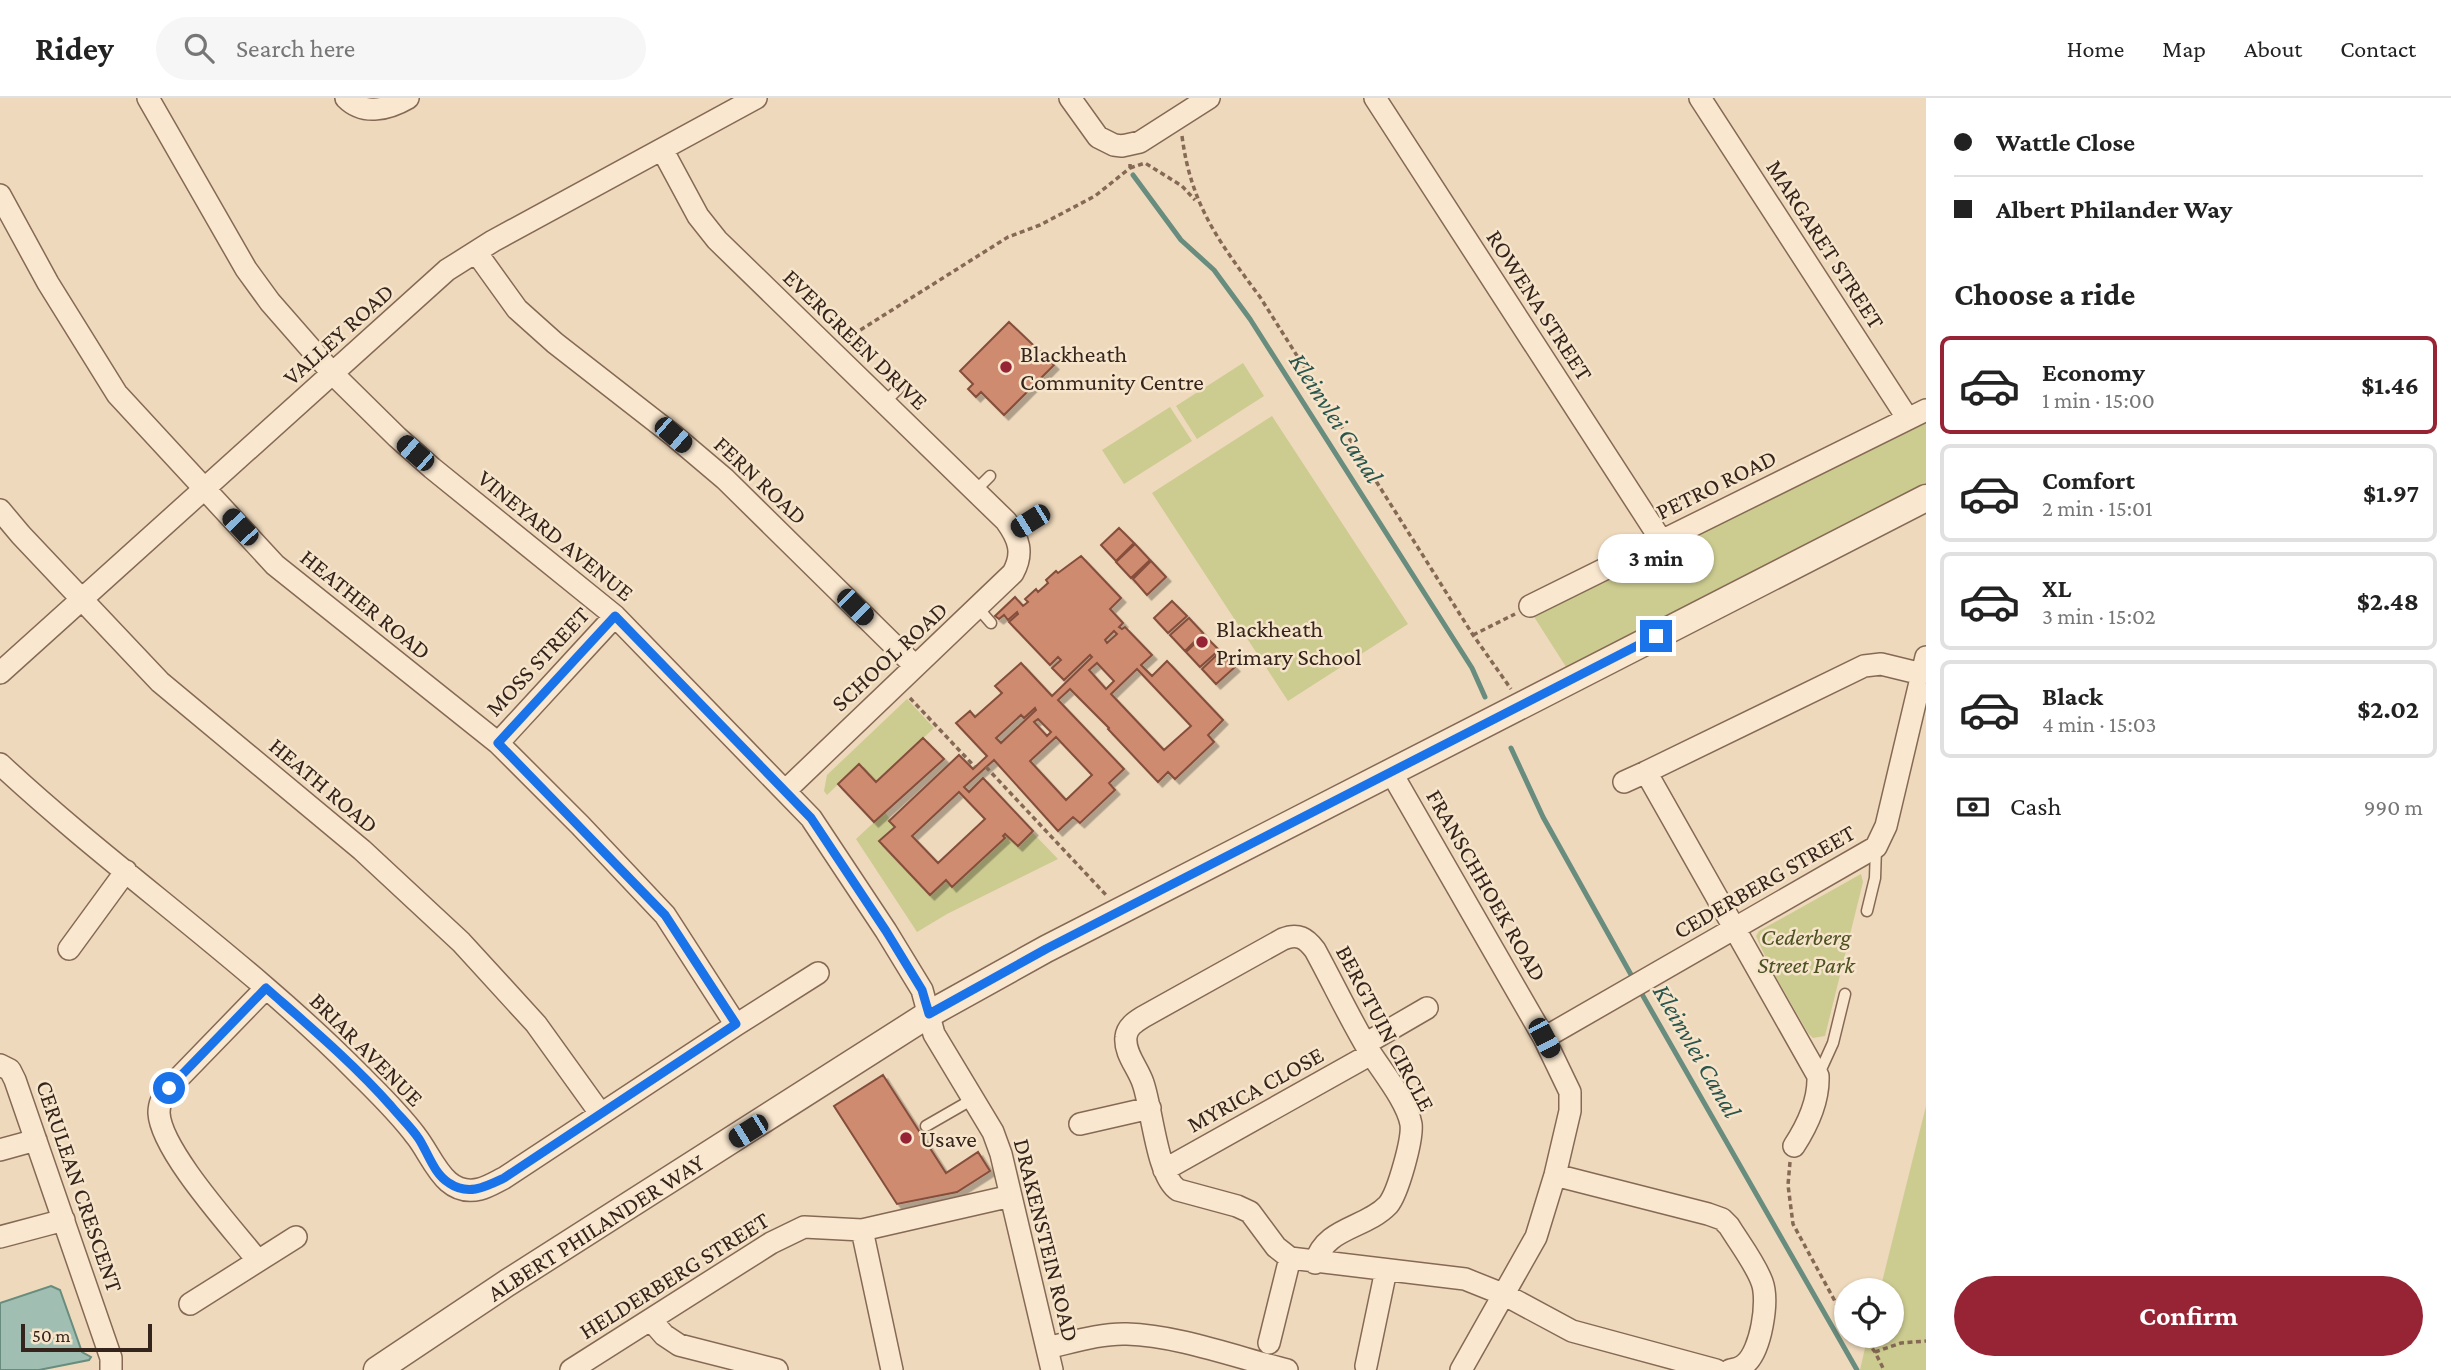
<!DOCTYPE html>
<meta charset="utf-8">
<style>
:root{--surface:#fff;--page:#f6f6f6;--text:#222;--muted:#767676;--line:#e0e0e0;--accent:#962434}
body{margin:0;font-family:"Crimson Pro",serif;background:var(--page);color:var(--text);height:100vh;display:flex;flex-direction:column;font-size:26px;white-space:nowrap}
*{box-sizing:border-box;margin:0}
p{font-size:23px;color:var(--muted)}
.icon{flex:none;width:38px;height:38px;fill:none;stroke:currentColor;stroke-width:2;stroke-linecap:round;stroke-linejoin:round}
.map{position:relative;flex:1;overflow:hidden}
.details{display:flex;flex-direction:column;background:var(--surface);width:525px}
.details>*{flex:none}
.hud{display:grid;align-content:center;height:154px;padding:0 28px;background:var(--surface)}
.buttons{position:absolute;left:1834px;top:1180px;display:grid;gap:14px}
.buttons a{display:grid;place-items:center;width:70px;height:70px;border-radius:50%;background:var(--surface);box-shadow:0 2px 5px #0004;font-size:35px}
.scale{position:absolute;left:21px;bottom:18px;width:131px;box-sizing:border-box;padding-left:7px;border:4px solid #35241b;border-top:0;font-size:19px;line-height:24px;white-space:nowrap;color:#35241b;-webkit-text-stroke:5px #f6e4cb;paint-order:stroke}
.end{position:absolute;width:32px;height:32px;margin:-16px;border:9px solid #1a73e8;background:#fff;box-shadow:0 0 0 4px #fff}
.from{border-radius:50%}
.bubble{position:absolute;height:49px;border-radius:24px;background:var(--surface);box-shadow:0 2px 5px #0004;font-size:23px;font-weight:700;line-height:49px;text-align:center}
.car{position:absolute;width:21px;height:42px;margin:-21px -10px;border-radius:9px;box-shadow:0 0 5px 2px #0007;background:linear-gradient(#222 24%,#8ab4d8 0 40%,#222 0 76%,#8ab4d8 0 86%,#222 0)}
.hud b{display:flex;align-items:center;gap:24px;height:66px;font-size:26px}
.hud b+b{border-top:2px solid var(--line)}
.hud i{width:18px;height:18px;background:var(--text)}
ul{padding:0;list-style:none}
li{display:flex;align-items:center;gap:21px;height:98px;margin:0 14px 10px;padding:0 14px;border:4px solid var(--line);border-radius:10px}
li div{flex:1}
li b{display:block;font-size:26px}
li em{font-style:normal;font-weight:700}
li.current{border-color:var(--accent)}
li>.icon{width:63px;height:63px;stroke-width:1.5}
h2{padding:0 28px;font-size:32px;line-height:84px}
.pay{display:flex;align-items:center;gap:18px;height:77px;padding:0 28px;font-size:26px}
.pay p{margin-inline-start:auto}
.primary-button{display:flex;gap:14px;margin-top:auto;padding:14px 28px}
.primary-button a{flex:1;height:80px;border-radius:42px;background:var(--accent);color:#fff;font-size:28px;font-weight:700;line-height:80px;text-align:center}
header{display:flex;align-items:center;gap:42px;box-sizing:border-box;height:98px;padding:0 35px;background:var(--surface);border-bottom:2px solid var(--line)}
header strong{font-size:33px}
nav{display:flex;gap:38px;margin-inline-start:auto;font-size:24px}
.search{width:490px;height:63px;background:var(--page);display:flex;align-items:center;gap:18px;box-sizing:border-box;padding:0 24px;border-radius:38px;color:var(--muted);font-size:26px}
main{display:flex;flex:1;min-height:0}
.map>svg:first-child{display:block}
.green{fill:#cccb90}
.water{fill:#a0bfb2;stroke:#688c7e;stroke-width:2}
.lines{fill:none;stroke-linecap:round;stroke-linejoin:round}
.stream{stroke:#688c7e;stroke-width:5}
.building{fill:#ce8b70;stroke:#854e3b;stroke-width:2;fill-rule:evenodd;filter:url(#shadow)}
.service-casing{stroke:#866955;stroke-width:13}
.minor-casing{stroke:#866955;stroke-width:24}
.tertiary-casing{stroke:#866955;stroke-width:29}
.path{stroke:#866955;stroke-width:3.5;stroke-dasharray:5 3.5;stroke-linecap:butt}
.service{stroke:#f9e7cf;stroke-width:10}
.minor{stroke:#f9e7cf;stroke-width:21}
.tertiary{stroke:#f9e7cf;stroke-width:26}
.route{stroke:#1a73e8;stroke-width:9}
.poi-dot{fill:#962434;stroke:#f6e4cb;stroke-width:2.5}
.labels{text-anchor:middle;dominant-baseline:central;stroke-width:5;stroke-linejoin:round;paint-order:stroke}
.street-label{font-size:24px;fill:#35241b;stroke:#f6e4cb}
.poi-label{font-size:24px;fill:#35241b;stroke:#f6e4cb;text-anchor:start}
.park-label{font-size:24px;font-style:italic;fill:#4c5121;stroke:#f6e4cb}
.water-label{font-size:26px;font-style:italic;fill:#29554c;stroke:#f6e4cb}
</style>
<header>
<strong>Ridey</strong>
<div class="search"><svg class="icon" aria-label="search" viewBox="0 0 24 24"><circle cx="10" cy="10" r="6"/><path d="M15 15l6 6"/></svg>Search here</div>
<nav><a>Home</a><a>Map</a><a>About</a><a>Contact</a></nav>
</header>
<main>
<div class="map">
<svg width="1926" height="1272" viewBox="0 0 1926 1272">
<defs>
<filter id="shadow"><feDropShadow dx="4.5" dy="4.5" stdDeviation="0" flood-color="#0004"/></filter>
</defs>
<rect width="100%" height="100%" fill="#eed9bc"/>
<!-- green -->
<path class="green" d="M1243 265 1264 298 1197 341 1176 308Z
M1170 309 1192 343 1124 386 1102 352Z
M1926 317V392L1568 572 1531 514Z
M1272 318 1408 526 1288 603 1152 395Z
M907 601 934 630 876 684 859 666 827 697 824 693 827 677Z
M885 714 895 729 880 743 930 797 946 782 953 789 1005 741 1003 738 1005 736 1018 748 1032 734 1058 761 947 816 917 834 856 741Z
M1861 776 1863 784 1825 938 1813 940 1808 935 1769 867 1756 838 1759 833Z
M1926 1008V1272H1860L1868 1237H1892V1192H1880Z"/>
<!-- water -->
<path class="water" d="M51 1188 60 1192 82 1254 91 1259 89 1262 39 1272H0V1205Z"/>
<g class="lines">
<!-- stream -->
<path class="stream" d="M1133 77 1181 142 1214 172 1250 221 1472 570 1485 599
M1511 650 1543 719 1634 882
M1639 891 1857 1272"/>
</g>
<!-- building -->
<path class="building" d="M1009 224 1054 267 1004 317 981 294 976 299 968 291 973 286 960 273Z
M1119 430 1134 445 1116 463 1101 447Z
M1135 446 1150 462 1131 480 1116 464Z
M1081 458 1121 500 1110 511 1123 525 1119 529 1122 531 1125 529 1152 557 1141 567 1152 578 1167 563 1223 622 1208 637 1214 644 1175 681 1168 674 1158 684 1108 631 1109 630 1070 591 1058 602 1124 671 1109 685 1115 692 1080 725 1073 719 1058 733 994 662 964 689 969 694 983 680 1033 733 1018 748 1005 736 1003 738 1005 740 952 789 946 782 930 797 879 743 895 729 889 723 959 657 973 671 987 658 956 625 970 613 975 619 1002 595 995 588 1021 565 1052 598 1092 559 1090 557 1064 582 1052 570 1061 562 1058 559 1050 567 1009 524 1018 516 1017 514 1008 522 1004 517 999 521 995 518 1015 499 1023 508 1028 504 1025 501 1036 491 1038 494 1048 485 1046 482 1056 473 1058 475ZM1114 533 1117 536 1107 545 1105 542ZM1097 565 1114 583 1106 591 1089 572ZM1137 571 1191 628 1164 652 1111 596ZM1035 610 1036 612 1001 645 996 640 1021 617 1024 620ZM1038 621 1051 634 1047 638 1034 624ZM1056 639 1092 677 1066 702 1030 663ZM959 694 985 721 938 765 912 738Z
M1151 463 1166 479 1147 497 1133 481Z
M1172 503 1187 518 1168 535 1154 520Z
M1189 520 1203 535 1185 553 1170 537Z
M1204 537 1219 552 1200 569 1186 554Z
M1220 554 1235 569 1216 586 1202 571Z
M923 640 944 661 874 724 838 686 859 666 876 684Z
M883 977 946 1075 978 1054 990 1073 957 1094 897 1106 834 1008Z"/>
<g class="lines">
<!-- service casing -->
<g class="service-casing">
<path id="service" d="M884 305 900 289
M975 393 990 378
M1013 434 1042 416
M978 510 991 525
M1867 813 1875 780 1876 749
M1818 978 1833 945 1845 896
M926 1028 973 1001"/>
</g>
<!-- minor casing -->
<g class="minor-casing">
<path id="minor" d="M148 0 246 171 270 204 333 276 397 339 432 370 615 518 811 720 886 833 922 892 934 936 993 1034 1001 1056 1052 1272
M346 0C364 18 389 11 408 0
M1070 0 1098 39 1114 47 1122 48 1140 44 1209 0
M1375 0 1661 442
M1700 0 1908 321
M663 53 698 118 717 142 1006 423C1019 441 1024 455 1013 475L786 692
M0 97 48 185 117 296 275 467 498 645 580 727 665 817 736 927
M476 154 517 211 555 245 673 337 725 381 915 568
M0 412 21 437 160 584 362 752 461 844 536 926 600 1015
M1530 508 1926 312
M0 575 447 172 493 143 756 0
M498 645 615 518
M0 666C115 773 247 863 358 975 378 995 399 1015 416 1038 433 1059 444 1100 480 1091 488 1089 496 1084 504 1080L736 927 818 875
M1391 674 1544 940 1570 994V1013L1555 1077 1536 1139 1461 1272
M1624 684 1646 674
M69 851 126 773
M1544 940 1876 749 1886 728 1926 559
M1365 946 1427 910
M0 967 10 972 15 982 111 1260V1272
M1080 1026 1150 1010
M1794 1048C1807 1028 1819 1003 1818 978L1646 674 1864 568 1881 566 1922 576
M0 1052 36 1042
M1164 1072 1371 956
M1555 1077 1708 1116 1722 1121 1729 1128C1740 1146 1755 1165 1762 1184 1769 1203 1761 1253 1745 1266 1741 1270 1736 1271 1730 1272
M862 1132 892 1272
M0 1139 64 1122
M258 1163C233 1131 161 1053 159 1015 159 1004 163 999 169 990L266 890
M1315 1165C1325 1129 1365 1131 1388 1107 1398 1095 1413 1041 1411 1026 1407 1003 1381 972 1368 951 1349 919 1333 885 1315 852 1306 840 1298 835 1283 841L1143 919C1135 924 1127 929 1126 939 1124 955 1138 970 1143 985 1152 1010 1157 1079 1178 1092L1237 1108 1250 1114 1276 1149 1290 1160 1465 1181 1505 1197 1572 1233 1716 1272
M190 1206 296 1139
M651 1222 664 1237 679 1247 777 1272
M1269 1245 1290 1160
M1047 1250C1073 1244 1101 1235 1127 1236 1176 1237 1239 1260 1287 1272
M1366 1268 1386 1172
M571 1272 771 1145 804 1129 862 1132 1011 1098"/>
</g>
<!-- tertiary casing -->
<g class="tertiary-casing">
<g id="tertiary">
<path id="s1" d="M377 1272 507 1185 929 916 1046 851 1926 400"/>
</g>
</g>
<!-- path -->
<path class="path" d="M1182 38C1191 108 1220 145 1260 199L1473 537 1511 591
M1130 70 1145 65 1182 88 1195 102
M846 241 1008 139 1040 127 1095 98 1130 70V64
M1473 537 1515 516
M910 600 975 669
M986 669 1107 798
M1790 1064 1788 1087 1793 1126 1837 1207 1846 1218
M1862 1237 1875 1254 1884 1272
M1875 1254 1901 1245 1926 1243"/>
<!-- service -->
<use href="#service" class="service"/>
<!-- minor -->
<use href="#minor" class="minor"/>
<!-- tertiary -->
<use href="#tertiary" class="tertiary"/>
</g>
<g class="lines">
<!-- route -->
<path class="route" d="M169 990 266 890C309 928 353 965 391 1008 400 1019 411 1029 419 1041 428 1055 434 1076 449 1085 468 1098 485 1089 504 1080L736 926 665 817 498 645 615 518 811 720 886 833 922 892 929 916 1046 851 1656 538"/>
</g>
<!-- markers -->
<g class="poi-dot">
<circle cx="1006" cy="269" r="7"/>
<circle cx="1202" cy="544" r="7"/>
<circle cx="906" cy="1040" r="7"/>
</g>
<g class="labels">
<!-- street labels -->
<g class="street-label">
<text transform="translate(1826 146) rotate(57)">MARGARET STREET</text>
<text transform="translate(1540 207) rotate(57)">ROWENA STREET</text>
<text transform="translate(338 236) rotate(-42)">VALLEY ROAD</text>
<text transform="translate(856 241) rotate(44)">EVERGREEN DRIVE</text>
<text transform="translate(761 382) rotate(43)">FERN ROAD</text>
<text transform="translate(1716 386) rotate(-26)">PETRO ROAD</text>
<text transform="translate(556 437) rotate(39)">VINEYARD AVENUE</text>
<text transform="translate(366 506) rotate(39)">HEATHER ROAD</text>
<text transform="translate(889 558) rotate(-43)">SCHOOL ROAD</text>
<text transform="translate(537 563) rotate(-47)">MOSS STREET</text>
<text transform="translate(324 687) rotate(40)">HEATH ROAD</text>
<text transform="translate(1764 783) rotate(-30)">CEDERBERG STREET</text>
<text transform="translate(1487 787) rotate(60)">FRANSCHHOEK ROAD</text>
<text transform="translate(1386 930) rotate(62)">BERGTUIN CIRCLE</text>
<text transform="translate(367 951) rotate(45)">BRIAR AVENUE</text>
<text transform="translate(1255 991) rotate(-29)">MYRICA CLOSE</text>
<text transform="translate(80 1088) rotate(71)">CERULEAN CRESCENT</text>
<text stroke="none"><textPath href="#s1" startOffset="261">ALBERT PHILANDER WAY</textPath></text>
<text transform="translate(1047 1142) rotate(76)">DRAKENSTEIN ROAD</text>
<text transform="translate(674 1177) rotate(-32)">HELDERBERG STREET</text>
</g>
<!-- poi labels -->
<g class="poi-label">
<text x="1020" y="255">Blackheath<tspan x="1020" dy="28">Community Centre</tspan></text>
<text x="1216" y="530">Blackheath<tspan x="1216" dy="28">Primary School</tspan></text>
<text x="920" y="1040">Usave</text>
</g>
<!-- park labels -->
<g class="park-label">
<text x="1806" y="838">Cederberg<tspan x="1806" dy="28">Street Park</tspan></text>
</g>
<!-- water labels -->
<g class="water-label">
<text transform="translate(1336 320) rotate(57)">Kleinvlei Canal</text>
<text transform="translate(1697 953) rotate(60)">Kleinvlei Canal</text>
</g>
</g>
</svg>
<div class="buttons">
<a><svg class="icon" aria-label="locate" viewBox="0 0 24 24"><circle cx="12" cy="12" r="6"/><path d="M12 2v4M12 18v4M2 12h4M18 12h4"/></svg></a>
</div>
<div class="scale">50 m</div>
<i class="end from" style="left:169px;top:990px"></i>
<i class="end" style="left:1656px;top:538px"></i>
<div class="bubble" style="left:1598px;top:436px;width:116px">3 min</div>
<i class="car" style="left:673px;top:337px;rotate:131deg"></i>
<i class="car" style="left:415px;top:355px;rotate:311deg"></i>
<i class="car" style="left:1030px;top:423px;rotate:238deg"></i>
<i class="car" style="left:240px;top:429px;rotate:317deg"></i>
<i class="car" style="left:855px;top:509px;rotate:135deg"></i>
<i class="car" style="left:1544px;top:940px;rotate:152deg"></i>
<i class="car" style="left:748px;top:1033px;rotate:238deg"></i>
</div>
<section class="details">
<div class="hud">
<b><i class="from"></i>Wattle Close</b>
<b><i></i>Albert Philander Way</b>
</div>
<h2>Choose a ride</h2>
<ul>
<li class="current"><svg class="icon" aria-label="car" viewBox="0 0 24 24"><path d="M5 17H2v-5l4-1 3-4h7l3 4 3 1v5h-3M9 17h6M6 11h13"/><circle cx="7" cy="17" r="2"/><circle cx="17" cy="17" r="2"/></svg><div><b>Economy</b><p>1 min · 15:00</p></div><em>$1.46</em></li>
<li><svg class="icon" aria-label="car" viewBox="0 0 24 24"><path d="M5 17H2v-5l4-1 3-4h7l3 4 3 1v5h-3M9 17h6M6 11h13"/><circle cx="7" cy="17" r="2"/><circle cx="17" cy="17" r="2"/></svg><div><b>Comfort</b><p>2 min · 15:01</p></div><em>$1.97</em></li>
<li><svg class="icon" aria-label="car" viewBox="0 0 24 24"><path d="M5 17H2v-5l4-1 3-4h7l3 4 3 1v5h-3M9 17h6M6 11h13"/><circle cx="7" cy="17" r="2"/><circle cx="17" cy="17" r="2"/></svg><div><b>XL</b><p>3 min · 15:02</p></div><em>$2.48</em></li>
<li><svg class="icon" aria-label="car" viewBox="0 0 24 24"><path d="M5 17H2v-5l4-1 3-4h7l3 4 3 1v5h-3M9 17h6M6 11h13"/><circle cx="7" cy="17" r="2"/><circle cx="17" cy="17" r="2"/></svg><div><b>Black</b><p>4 min · 15:03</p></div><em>$2.02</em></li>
</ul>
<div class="pay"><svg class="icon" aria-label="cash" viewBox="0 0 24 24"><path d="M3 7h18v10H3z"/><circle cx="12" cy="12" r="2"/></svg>Cash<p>990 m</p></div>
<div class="primary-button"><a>Confirm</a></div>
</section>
</main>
